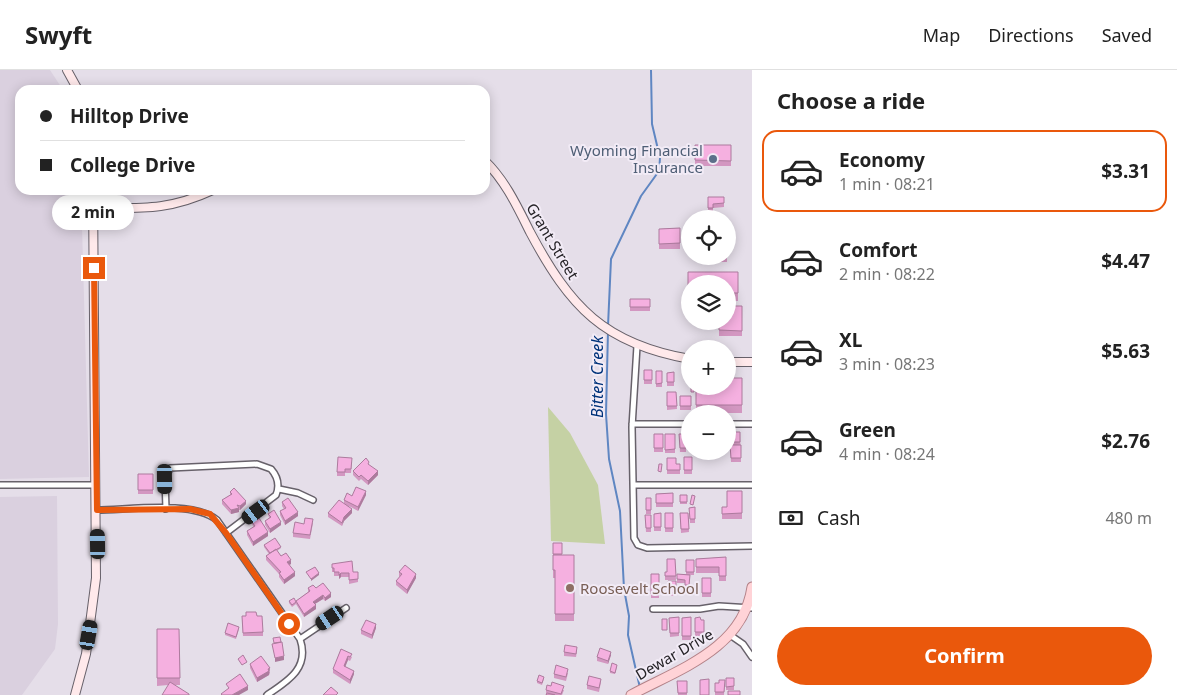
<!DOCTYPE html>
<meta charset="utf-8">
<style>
:root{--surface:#fff;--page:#f2f2f2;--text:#222;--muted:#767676;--line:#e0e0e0;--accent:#ea580c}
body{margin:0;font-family:"Noto Sans",sans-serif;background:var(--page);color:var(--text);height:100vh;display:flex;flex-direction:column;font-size:19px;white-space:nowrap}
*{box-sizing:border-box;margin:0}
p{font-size:16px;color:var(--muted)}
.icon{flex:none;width:28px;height:28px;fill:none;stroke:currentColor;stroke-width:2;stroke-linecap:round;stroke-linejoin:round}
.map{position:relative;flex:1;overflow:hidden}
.side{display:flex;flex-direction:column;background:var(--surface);width:425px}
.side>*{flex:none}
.guide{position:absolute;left:15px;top:15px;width:475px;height:110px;border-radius:15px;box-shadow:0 2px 12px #0003;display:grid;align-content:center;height:110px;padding:0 25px;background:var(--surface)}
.buttons{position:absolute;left:681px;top:140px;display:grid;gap:10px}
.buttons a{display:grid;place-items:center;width:55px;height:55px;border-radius:50%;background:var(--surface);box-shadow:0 2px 12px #0003;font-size:25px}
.end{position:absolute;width:22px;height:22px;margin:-11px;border:6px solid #ea580c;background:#fff;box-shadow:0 0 0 2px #fff}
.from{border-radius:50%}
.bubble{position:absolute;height:35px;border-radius:18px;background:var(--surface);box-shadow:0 2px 12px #0003;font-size:16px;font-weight:700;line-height:35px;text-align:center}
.car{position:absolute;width:15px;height:30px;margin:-15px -8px;border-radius:6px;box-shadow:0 0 4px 1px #0007;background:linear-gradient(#222 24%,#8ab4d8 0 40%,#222 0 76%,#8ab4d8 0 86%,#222 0)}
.guide b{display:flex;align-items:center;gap:18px;height:48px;font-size:19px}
.guide b+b{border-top:1px solid var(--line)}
.guide i{width:12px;height:12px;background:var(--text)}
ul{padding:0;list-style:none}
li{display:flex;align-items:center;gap:15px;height:82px;margin:0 10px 8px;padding:0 15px;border:2px solid transparent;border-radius:15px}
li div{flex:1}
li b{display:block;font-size:19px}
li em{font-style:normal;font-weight:700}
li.current{border-color:var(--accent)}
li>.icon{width:45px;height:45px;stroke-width:1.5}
h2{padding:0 25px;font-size:22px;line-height:60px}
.pay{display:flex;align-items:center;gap:12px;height:55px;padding:0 25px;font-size:19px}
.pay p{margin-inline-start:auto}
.primary-button{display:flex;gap:10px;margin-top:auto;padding:10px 25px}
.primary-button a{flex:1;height:58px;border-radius:30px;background:var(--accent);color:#fff;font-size:20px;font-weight:700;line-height:58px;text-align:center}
header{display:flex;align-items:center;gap:30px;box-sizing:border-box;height:70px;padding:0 25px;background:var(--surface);border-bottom:1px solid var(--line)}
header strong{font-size:24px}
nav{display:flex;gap:28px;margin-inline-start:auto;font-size:18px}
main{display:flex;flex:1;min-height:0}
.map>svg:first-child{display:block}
.built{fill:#dad0df}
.green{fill:#c5d1a4}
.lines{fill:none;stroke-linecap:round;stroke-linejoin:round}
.stream{stroke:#5f86c2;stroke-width:2}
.street-casing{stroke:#67616a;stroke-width:8}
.secondary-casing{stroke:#67616a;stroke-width:10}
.primary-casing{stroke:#b38288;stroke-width:11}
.street{stroke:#fff;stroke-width:5}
.secondary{stroke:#ffe9eb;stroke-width:8}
.primary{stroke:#ffd3d7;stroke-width:9}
.wall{fill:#d397c1}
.shaded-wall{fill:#ac7b9d}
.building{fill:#f5b0e0;stroke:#ac7b9d}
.route{stroke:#ea580c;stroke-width:6}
.service-dot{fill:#5c6f8a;stroke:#f2ebf6;stroke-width:2}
.education-dot{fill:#8d6e63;stroke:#f2ebf6;stroke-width:2}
.labels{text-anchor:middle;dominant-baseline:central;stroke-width:4;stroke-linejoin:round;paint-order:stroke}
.service-label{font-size:15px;fill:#4e5e75;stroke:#f2ebf6;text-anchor:end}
.street-label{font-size:15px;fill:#262428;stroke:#f2ebf6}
.education-label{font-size:15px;fill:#785e54;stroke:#f2ebf6;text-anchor:start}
.water-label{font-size:16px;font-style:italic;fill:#00337a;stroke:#f2ebf6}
</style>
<header>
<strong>Swyft</strong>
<nav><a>Map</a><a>Directions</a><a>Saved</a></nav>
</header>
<main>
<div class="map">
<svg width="752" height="625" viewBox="0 0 752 625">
<rect width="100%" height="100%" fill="#e5dee9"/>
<!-- built -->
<path class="built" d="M0 0H50L63 20H20V120H81L89 407 0 409Z
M57 426 58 554 55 579 22 625H0V427Z"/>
<!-- green -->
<path class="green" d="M548 337 570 363 598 415 605 474 551 471Z"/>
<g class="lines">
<!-- stream -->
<path class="stream" d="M608 256 611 189 641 126 659 101 660 88 652 54 651 0
M608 261 606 344 609 389 620 441 624 519 629 546 628 565 640 618"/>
<!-- street casing -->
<g class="street-casing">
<path id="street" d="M637 276 632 357 634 468 638 475 647 478 752 476
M632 354H690
M728 354H752
M0 415H96
M633 415H752
M279 419 298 423 313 430
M166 439 165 409 170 398 257 394 271 399C278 407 280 415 276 425L226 463
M97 440C128 440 193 430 217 450L300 569C310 598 288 611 267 625
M653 539H700L719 536 752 538
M730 565 743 574 752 587
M300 569 346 538"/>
</g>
<!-- secondary casing -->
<g class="secondary-casing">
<path id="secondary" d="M67 0 78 20
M485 91C505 110 518 138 530 162 570 237 604 274 690 289
M93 138C141 138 168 141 213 120
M728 292H752
M75 625 86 584 96 508 93 120"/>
</g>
<!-- primary casing -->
<g class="primary-casing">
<path id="primary" d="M631 625C679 599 743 579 752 517"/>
</g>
<!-- street -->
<use href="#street" class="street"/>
<!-- secondary -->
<use href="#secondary" class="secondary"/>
<!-- primary -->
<use href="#primary" class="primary"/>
</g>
<!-- wall -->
<path class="wall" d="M695 75H731V96H695Z
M708 127H724V137L713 138V142H708Z
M680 158V179H659V159Z
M705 186H727V192H705Z
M688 202H738V231H728V214H690V231H688Z
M630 229H650V241H630Z
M742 236V266H719V251Z
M644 300H652V314H644Z
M656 301H662V317H656Z
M674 302V316H667V303Z
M742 308V343H696V316H728Z
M667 322H676L677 339 667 340Z
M680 326H691V340H680Z
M728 362H740L741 392H731L730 376H728Z
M654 364H663V382H654Z
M665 364H675V383H665Z
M679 364H686V382H680Z
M699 381H707V384H699Z
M684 387H692V404H684Z
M667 388 676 394H680V404H667Z
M352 392 351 403H345V406H337V402Z
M369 395 378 405 368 415 361 409 359 411 353 405V401Z
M138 404H153V424H138Z
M742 421V449H722V437H727Z
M230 422 246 434 240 440H239V442L231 444 222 434V430L230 425Z
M673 423V437H656V424Z
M366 425 358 441 349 436 352 443 344 451 342 456 328 447V443L344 433V430L352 426Z
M680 425H687V434H680Z
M646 428H651V444H646Z
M282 432 298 446 285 455 280 445V441L284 439 282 436Z
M695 437V453H690L689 438Z
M661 443V461H654V444Z
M665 443H673V462H665Z
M680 443H688L689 462 681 463Z
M268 444 281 455 270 463 265 455V451L269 448Z
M645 445H651V462H646Z
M252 452 268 466 253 476 247 465V461L253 457Z
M313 453 310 469 293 467V463L304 454Z
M553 473H562V485H574V551H555V508H553Z
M264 475 281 478 277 481 281 486 291 494 289 495 295 506 284 514 279 507V504L266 490V486L269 484 264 477Z
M726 487V511H719V503H696V489Z
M675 489 676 510H665V502H667Z
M686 490H694V505H690L689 519H685V513H677V504H686Z
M332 494 353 502H358V512L349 514V507H341L339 509V506H334V502H332Z
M399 502 416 508 407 524 396 515V511L400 507 399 506Z
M651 504H659V528H651Z
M702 508H711V527H702Z
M668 511H676V526H669Z
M308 518H316L331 527 325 531 323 529 315 534 316 539 304 547 296 534 292 537 289 533V531H296L308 522Z
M257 546 263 562V566H243L242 550Z
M679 547V566L670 567 669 548Z
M691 547V570H682V548Z
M695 548 701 550H704V566H695Z
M376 558 372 569 361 564V560Z
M157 559H179L180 615H175L189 625 168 615 157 616Z
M239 559 236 569 225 565V563Z
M341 579 352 587 350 591 348 590 345 596 354 604 350 614 333 603V599Z
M577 581 576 587 564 586V582Z
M611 585 608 594 597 591V587Z
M250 594 270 602 269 605 257 612 250 598Z
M617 597 615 604 610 603V601Z
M568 603 566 611 554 608V604Z
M726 608H734V620H726Z
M544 609 542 615 537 613V611Z
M725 610 724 625H715V613H719Z
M677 611H687V625H678Z
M601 612 599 622 587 619V615Z
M546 620H564L562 625H546Z"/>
<!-- shaded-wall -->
<path class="shaded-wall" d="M378 401V405L368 415V411Z
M366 421V425L358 441V437Z
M246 431V434L240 440V436Z
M239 438V442L231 444V440Z
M352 439V443L344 451 342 456 344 447Z
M298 442V446L285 455V451Z
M281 452V455L270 463V459Z
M268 462V466L253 476V472Z
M291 490V494L287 496V492Z
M295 502V506L284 514V510Z
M319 503V505L311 511V509Z
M341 503V507L339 509V505Z
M416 504V508L407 524V520Z
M331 523V527L325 531V528Z
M323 525V529L313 535V532Z
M316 535V539L304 547V544Z
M376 554V558L372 569V565Z
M611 582V585L608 594V591Z
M284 586V590L275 592V588Z
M348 586V590L344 600V596Z
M270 598 269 605 257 612V608Z
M354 601V604L350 614V610Z
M248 616V620L239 625H232Z"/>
<!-- building -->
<path class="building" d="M695 75H731V91L695 90Z
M708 127H724V133L713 134V138H708Z
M680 158V173L659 174V159Z
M688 202H738V223H728V214H690V223H688Z
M630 229H650V237H630Z
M728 236H742V261L719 260V251H728Z
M644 300H652V310H644Z
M656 301H662V313L656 314Z
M674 302V312H667V303Z
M728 308H742V335H696V316H728Z
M691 316H694V322H691Z
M667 322H676L677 336H667Z
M680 326H691V336H680Z
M728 362H740V372H728Z
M654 364H663V378H654Z
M665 364H675V379L665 380Z
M679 364H686V378H680Z
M688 364H690V378H689Z
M730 375H741V388H731Z
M338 387 352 388 351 399H345V402H337Z
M684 387H692V400H684Z
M366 388 369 392 368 394 378 401 368 411 361 405 359 407 353 401Z
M667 388H676V394H680V400H667Z
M659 394H662L661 402 658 401Z
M138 404H153V420H138Z
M356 417 366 421 358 437 344 430 347 423 352 426Z
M234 418 246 431 240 436 237 435 239 438 231 440 222 430 232 424 230 422Z
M727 421H742V443L722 444V437H727Z
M673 423V433H656V424Z
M680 425H687V432H680Z
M692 425 695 426 693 435 690 434Z
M288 428 298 442 285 451 280 441 286 438 282 432Z
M646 428H651V440H646Z
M339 430 352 439 344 447 342 453 328 443Z
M695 437V449H690L689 438Z
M274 440 281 452 270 459 265 451 271 447 268 444Z
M661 443V457H654V444Z
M665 443H673V458H665Z
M680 443H688L689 459H681Z
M645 445H651V458H646Z
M259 448 268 462 253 472 247 461 255 456 252 452Z
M305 448 313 449 310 465 293 463 295 452 304 454Z
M275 468 281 477 270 483 264 475Z
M553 473H562V484H553Z
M276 479 281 486 286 483 291 490 287 492 295 502 284 510 279 503 281 502 266 486Z
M553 485H574V544H555V500H553Z
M726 487V506H719V497H696V489Z
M667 489H675L676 506H665V502H667Z
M686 490H694V502H686Z
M352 491 353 502H358V509L349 510V503H341L339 505V502H334V498H332V494Z
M405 495 416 504 407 520 396 511 402 504 399 502Z
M315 497 319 503 311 509 306 502Z
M651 504H659V524H651Z
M677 504 690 505 689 515H685V510L677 509Z
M702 508H711V523H702Z
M668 511H676V522L669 523Z
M323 513 331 523 325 528 323 525 313 532 316 535 304 544 296 531 310 521 308 518 313 515 316 518Z
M294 528 296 532 292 535 289 531Z
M246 542H256L257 546H262L263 562 243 563 242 546H246Z
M679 547V563H670L669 548Z
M691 547V566H682V548Z
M700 547 701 550H704V562H695V548Z
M662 549H667V560H662Z
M366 550 376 554 372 565 361 560Z
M228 553 239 557 236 567 225 563Z
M157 559H179L180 608H157Z
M280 567 281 572 274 573 273 568Z
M282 572 284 586 275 588 272 574Z
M565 575 577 577 576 584 564 582Z
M600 578 611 582 608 591 597 587Z
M341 579 352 584 350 587 348 586 344 596 354 601 350 610 333 599Z
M243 585 247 592 242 595 238 589Z
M261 586 270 598 268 599 269 601 257 608 250 594Z
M612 593 617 595 615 603 610 601Z
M556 595 568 599 566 607 554 604Z
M240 604 248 616 232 625H222L221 624 229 618 226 614Z
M539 605 544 607 542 613 537 611Z
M589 606 601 609 599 618 587 615Z
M726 608H734V616L726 617Z
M709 609V625H700V610Z
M719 610H725L724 622H715V613H719Z
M677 611H687V623H678Z
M170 612 189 624V625H162Z
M552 612 564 616 561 624 546 620 547 615 551 616Z
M331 617 338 623 336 625H323Z
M728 621H740V625H728Z
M547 623 555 625H546Z"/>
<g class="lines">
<!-- route -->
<path class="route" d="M94 198 97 440 190 439 210 444 226 463 289 554"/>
</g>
<!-- markers -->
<circle class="service-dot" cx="713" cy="89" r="5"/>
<circle class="education-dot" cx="570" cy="518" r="5"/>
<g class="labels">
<!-- service labels -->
<g class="service-label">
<text x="703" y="80">Wyoming Financial<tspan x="703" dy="17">Insurance</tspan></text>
</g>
<!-- street labels -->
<g class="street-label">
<text transform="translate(553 171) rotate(59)">Grant Street</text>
<text transform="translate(674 584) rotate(-30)">Dewar Drive</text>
</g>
<!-- education labels -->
<g class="education-label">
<text x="580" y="518">Roosevelt School</text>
</g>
<!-- water labels -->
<g class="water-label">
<text transform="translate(597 307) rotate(-90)">Bitter Creek</text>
</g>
</g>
</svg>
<div class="buttons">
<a><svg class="icon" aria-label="locate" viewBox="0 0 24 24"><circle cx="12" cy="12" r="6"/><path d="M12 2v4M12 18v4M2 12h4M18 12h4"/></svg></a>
<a><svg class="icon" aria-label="layers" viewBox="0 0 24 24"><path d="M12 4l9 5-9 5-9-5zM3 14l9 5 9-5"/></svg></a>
<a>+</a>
<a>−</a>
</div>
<i class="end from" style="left:289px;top:554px"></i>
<i class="end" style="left:94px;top:198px"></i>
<div class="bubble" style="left:52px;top:125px;width:82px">2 min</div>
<i class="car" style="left:165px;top:409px;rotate:179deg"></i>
<i class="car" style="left:256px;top:442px;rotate:234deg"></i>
<i class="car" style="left:98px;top:474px;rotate:359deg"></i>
<i class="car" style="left:330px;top:548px;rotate:236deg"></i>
<i class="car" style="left:89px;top:565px;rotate:10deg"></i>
<div class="guide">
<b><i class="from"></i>Hilltop Drive</b>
<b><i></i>College Drive</b>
</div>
</div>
<section class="side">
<h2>Choose a ride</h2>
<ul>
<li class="current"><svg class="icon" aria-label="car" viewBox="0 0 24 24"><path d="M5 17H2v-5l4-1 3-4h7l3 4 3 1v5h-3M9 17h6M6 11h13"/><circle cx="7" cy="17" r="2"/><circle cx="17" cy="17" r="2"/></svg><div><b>Economy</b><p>1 min · 08:21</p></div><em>$3.31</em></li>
<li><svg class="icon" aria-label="car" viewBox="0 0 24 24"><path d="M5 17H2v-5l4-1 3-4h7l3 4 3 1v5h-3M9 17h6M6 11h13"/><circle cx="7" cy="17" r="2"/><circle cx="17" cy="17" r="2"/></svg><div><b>Comfort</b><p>2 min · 08:22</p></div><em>$4.47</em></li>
<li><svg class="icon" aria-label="car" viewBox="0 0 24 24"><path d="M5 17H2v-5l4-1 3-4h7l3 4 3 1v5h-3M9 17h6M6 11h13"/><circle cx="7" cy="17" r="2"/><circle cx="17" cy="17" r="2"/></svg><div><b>XL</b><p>3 min · 08:23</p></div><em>$5.63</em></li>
<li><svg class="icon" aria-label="car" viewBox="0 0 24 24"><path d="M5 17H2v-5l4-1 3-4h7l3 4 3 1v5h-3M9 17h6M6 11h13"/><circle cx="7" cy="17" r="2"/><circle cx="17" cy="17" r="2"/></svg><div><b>Green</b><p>4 min · 08:24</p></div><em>$2.76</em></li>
</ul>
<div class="pay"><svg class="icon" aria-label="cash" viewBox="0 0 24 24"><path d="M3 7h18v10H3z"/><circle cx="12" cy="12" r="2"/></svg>Cash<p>480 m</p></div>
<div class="primary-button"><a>Confirm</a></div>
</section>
</main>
